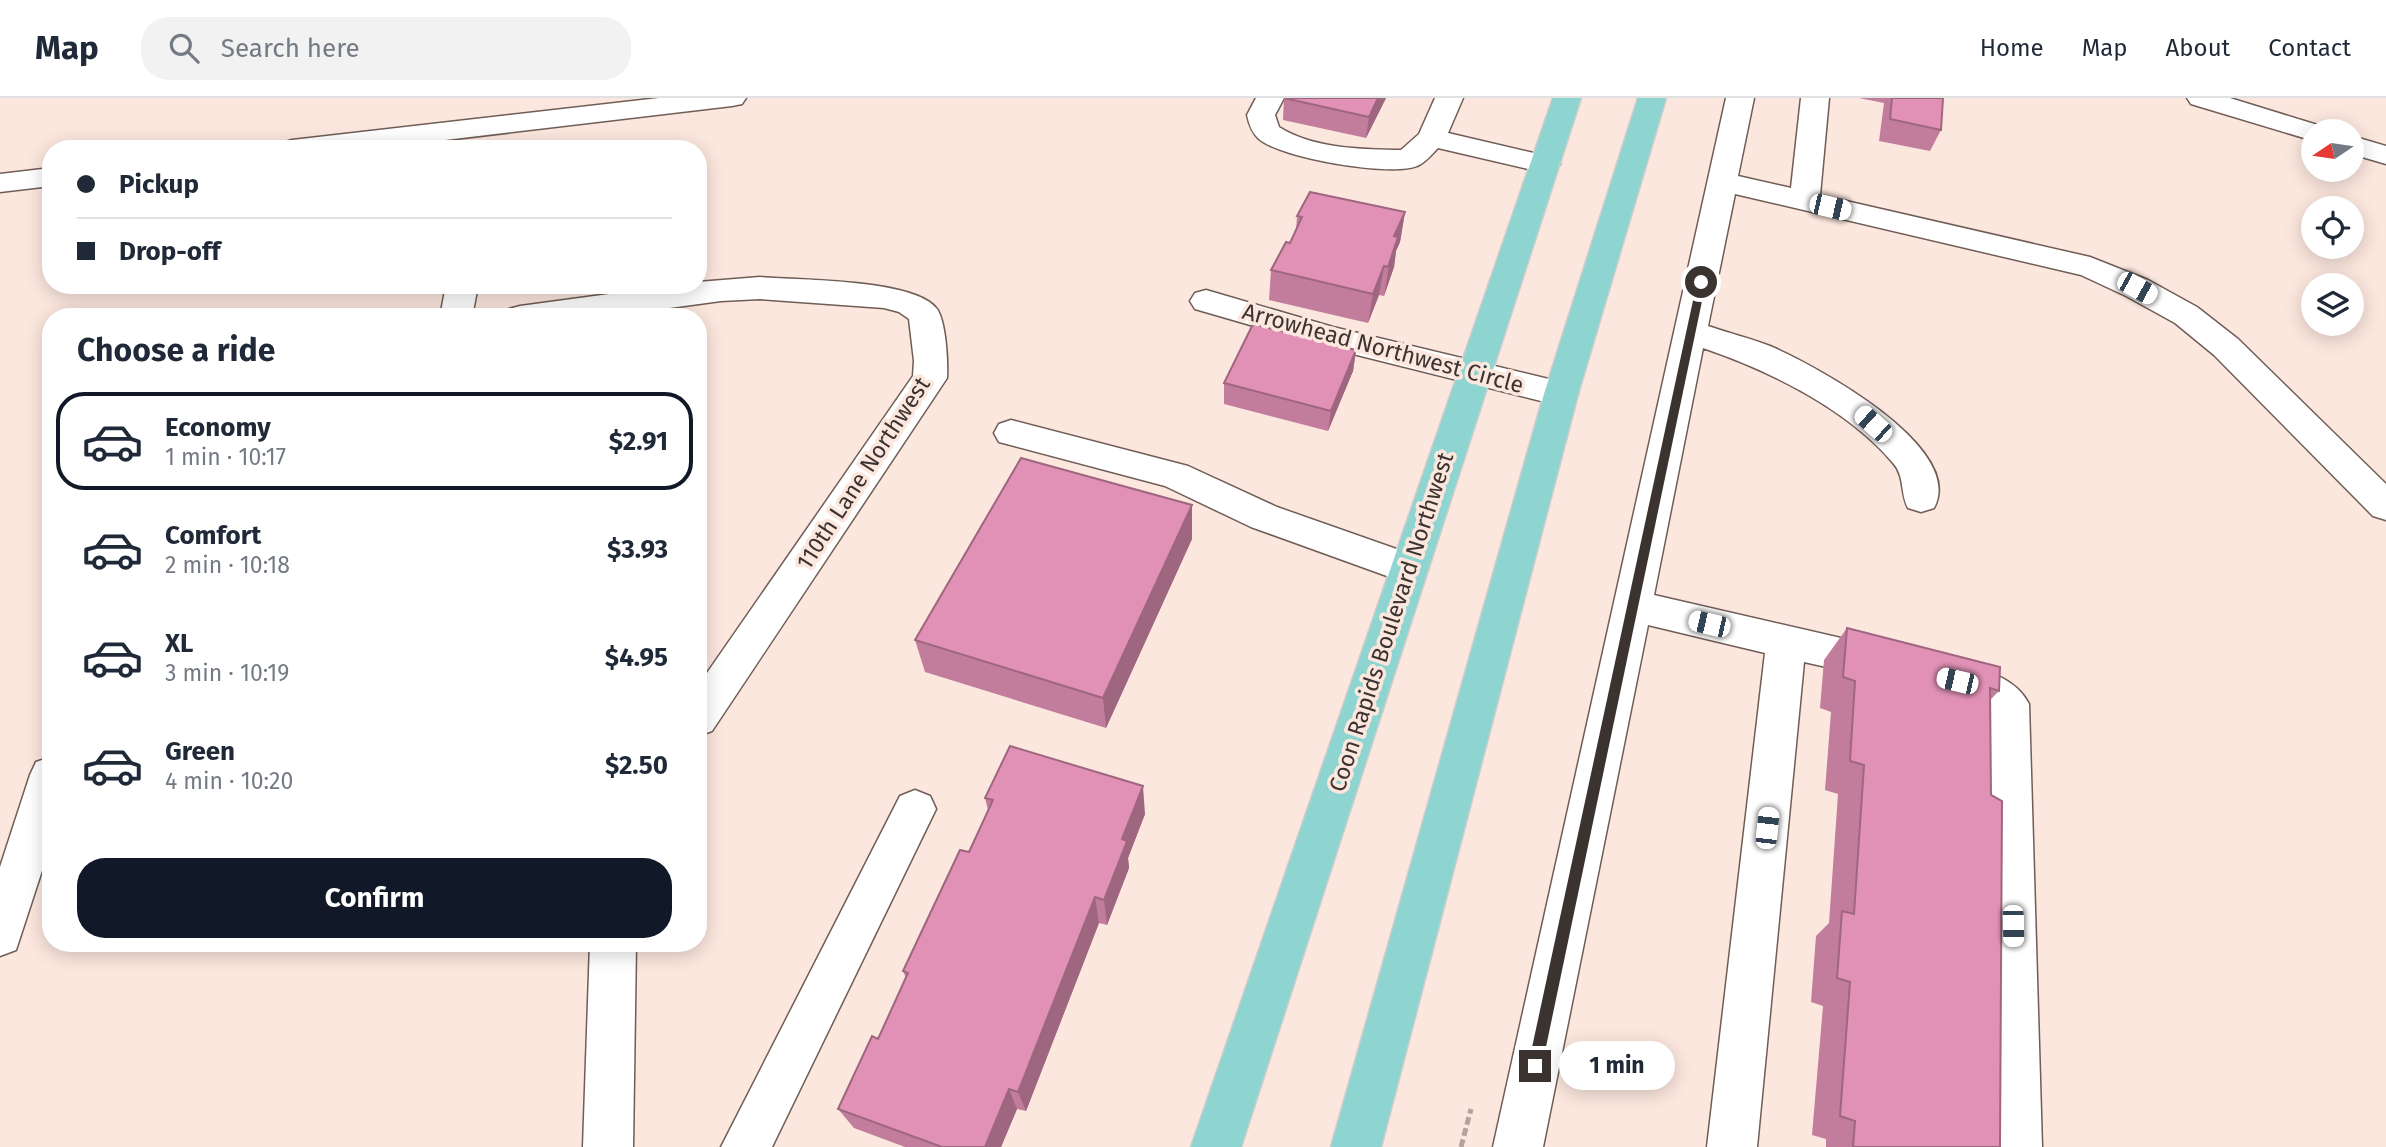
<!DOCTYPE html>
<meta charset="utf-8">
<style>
:root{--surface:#fff;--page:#f2f2f3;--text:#1f2937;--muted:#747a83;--line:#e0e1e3;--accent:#111827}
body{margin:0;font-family:"Fira Sans",sans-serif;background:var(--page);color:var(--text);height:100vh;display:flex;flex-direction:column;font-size:26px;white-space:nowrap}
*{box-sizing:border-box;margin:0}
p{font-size:23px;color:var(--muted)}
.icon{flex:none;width:38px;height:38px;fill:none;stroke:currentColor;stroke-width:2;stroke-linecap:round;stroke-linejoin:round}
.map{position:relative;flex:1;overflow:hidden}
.panel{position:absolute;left:42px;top:210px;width:665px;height:644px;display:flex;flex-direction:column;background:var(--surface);border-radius:28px;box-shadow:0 4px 18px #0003}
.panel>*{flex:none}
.banner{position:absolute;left:42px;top:42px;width:665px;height:154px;border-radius:28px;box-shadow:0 4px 18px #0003;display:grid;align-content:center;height:154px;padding:0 35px;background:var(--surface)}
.needle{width:46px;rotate:257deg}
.controls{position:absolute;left:2301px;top:21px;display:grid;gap:14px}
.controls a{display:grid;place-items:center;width:63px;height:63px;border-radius:50%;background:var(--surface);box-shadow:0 4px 18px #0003;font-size:35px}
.end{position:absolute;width:32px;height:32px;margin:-16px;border:9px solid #3b3330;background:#fff;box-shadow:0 0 0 4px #fff}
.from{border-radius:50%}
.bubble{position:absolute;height:49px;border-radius:24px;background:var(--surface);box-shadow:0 4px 18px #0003;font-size:23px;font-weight:700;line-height:49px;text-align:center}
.car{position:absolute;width:21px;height:42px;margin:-21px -10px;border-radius:9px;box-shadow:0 0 5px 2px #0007;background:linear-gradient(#fff 24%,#345 0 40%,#fff 0 76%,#345 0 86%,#fff 0)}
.banner b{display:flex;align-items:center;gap:24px;height:66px;font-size:26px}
.banner b+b{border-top:2px solid var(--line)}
.banner i{width:18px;height:18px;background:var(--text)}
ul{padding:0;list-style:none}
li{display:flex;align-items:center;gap:21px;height:98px;margin:0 14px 10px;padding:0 21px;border:4px solid transparent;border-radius:28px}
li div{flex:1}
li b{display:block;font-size:26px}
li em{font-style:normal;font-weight:700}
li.current{border-color:var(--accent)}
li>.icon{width:63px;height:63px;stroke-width:1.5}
h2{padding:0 35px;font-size:32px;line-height:84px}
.cta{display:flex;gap:14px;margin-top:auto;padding:14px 35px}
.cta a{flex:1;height:80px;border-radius:28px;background:var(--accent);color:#fff;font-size:28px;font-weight:700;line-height:80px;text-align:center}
header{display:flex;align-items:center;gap:42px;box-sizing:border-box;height:98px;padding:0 35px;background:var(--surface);border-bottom:2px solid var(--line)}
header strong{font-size:33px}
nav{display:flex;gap:38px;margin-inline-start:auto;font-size:24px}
.search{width:490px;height:63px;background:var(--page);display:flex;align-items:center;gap:18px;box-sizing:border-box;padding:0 24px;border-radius:28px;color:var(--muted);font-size:26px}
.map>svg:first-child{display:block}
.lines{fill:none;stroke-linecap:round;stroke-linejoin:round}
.minor-casing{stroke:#6f5d56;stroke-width:3}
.major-casing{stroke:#d0cecd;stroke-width:3}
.path{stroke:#b3a39c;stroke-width:5;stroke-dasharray:8 3.5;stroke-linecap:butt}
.minor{fill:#fff;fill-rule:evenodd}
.major{fill:#8ed4d1;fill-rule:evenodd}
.wall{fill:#c27d9c}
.shaded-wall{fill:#9e667f}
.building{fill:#e191b5;stroke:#9e667f;stroke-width:2}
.route{fill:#3b3330}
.labels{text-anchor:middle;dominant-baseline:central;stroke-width:7;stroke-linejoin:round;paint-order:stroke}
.street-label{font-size:23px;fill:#3b3330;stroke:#fce7de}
</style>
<header>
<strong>Map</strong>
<div class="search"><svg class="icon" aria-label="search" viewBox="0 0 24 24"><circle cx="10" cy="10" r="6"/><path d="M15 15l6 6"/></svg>Search here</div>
<nav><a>Home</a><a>Map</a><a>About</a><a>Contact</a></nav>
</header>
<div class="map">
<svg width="2386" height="1049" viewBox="0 0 2386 1049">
<rect width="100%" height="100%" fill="#fce7de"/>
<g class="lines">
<!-- minor casing -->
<g class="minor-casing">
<path id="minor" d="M659 0H746L742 6 732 8 370 51H278L282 45 292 42Z
M1256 0H1284L1275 17 1279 29C1312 50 1357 51 1395 52H1401L1419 36 1435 0H1463L1448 35 1555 60 1560 66 1555 72 1545 75 1438 50C1432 56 1425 65 1417 68 1392 79 1280 60 1259 41 1252 35 1249 26 1247 17Z
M1726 0H1754L1738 78 1791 90 1801 0H1829L1820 97 2090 159 2148 182 2197 209 2238 241 2386 386V422L2373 418 2214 257 2175 225 2126 198 2081 177 1735 96 1708 228C1728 235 1750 240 1770 248 1814 267 1967 349 1934 410L1921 414 1908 410C1900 395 1905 378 1893 365 1848 311 1768 272 1703 250L1654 497 1880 549 1894 553 1900 565 1894 577 1880 581 1804 564 1757 1049H1707L1765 555 1648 527 1543 1049H1493Z
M2187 0H2230L2324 29 2327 33H2314V43L2191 6Z
M2352 38 2386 48V66L2352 56Z
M51 70V88L0 94V76Z
M760 179C797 182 916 181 937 211 946 224 948 264 947 280L712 633 698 638V588L913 278 914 263 909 221 899 214 884 210 760 201 721 203 603 219H504L509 211 520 208 676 187H698V184Z
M446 187H478L472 219H440Z
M1206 192 1333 229 1561 284 1573 287 1578 296 1573 305 1561 308 1333 251 1195 211 1190 203 1195 195Z
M1011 322 1188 368 1277 409 1422 460 1428 471 1422 482 1409 486 1251 429 1165 388 999 344 994 335 999 326Z
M1946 563C1976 570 2014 576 2029 606L2042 1049H1992L1989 614 1971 602 1932 592 1926 580 1932 568Z
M51 659V745L16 852 0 858V769L30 677 36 664Z
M915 692 930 698 936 711 772 1049H721L900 698Z
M590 845H636L633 1049H583Z"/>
</g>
<!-- major casing -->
<g class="major-casing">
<path id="major" d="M1553 0H1581L1241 1049H1191Z
M1638 0H1666L1578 296 1381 1049H1331L1544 296Z"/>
</g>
<!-- path -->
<path class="path" d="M1461 1049 1471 1011"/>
<!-- minor -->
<use href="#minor" class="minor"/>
<!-- major -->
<use href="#major" class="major"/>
</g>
<!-- wall -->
<path class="wall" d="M1284 0H1386L1366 40 1283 22Z
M1859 0H1943L1941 32 1930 53 1879 43 1884 5Z
M1405 114 1400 144 1396 153 1394 169 1384 198 1379 197 1368 225 1269 202 1271 172 1290 145 1296 133 1297 118Z
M1356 252 1353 273 1328 333 1224 306V285Z
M1192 441 1106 630 925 574 915 542Z
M1847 530 1999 593 1990 602 1991 697 2000 1049H1826V1041L1812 1037 1823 908 1811 904 1816 838 1829 825 1838 696 1825 692 1831 614 1820 610 1824 562Z
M985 700 1145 716 1128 760 1129 770 1107 827 1099 825 1026 1013 1017 1011 1001 1049H905L854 1030 838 1011 878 941 906 880 903 873 969 754 988 712Z"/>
<!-- shaded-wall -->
<path class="shaded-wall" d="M1378 0H1386L1366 40 1369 19Z
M1405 114 1400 144 1396 153 1394 169 1384 198 1394 138Z
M1384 168 1379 197 1368 225 1373 196Z
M1356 252 1353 273 1328 333 1331 313Z
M1192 407V441L1106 630 1103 600Z
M1143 688 1145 716 1128 760 1129 770 1107 827 1104 802 1122 741Z
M1095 799 1099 825 1026 1013 1018 994Z
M1009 991 1017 1011 1001 1049H985Z"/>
<!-- building -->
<path class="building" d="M1284 0H1378L1369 19Z
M1892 0H1943L1941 32 1890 21Z
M1310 94 1405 114 1394 138 1398 139 1388 169 1384 168 1373 196 1271 172 1286 144 1290 145 1302 119 1297 118Z
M1253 226 1356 252 1331 313 1224 285Z
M1021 360 1192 407 1103 600 915 542Z
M1847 530 2000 569 1999 593 1990 590 1991 697 2002 703 2000 1049H1853L1855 1023 1840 1018 1850 884 1837 880 1842 813 1854 816 1864 667 1850 663 1855 583 1843 579Z
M1010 648 1143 688 1122 741 1127 743 1104 802 1095 799 1018 994 1009 991 985 1049H942L838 1011 872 938 878 941 908 875 903 873 960 752 969 754 993 702 985 700Z"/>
<!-- route -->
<path class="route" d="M1701 181 1706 184 1542 968 1535 975 1528 968 1697 184Z"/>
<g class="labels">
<!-- street labels -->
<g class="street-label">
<text transform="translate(1383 250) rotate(15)">Arrowhead Northwest Circle</text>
<text transform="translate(863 375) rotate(-57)">110th Lane Northwest</text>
<text transform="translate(1391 524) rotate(-72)">Coon Rapids Boulevard Northwest</text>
</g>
</g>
</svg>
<div class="controls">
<a><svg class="needle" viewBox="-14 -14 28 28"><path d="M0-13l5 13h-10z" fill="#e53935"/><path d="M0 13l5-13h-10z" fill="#747a83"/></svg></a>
<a><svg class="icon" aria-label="locate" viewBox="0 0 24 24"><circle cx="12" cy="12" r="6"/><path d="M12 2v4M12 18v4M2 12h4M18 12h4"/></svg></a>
<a><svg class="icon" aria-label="layers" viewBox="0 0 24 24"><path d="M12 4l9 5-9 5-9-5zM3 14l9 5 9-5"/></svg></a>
</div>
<i class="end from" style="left:1701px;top:184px"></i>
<i class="end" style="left:1535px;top:968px"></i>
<div class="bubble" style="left:1559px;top:943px;width:116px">1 min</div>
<i class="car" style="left:1830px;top:109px;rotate:103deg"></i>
<i class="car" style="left:2137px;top:190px;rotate:119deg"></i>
<i class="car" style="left:1873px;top:326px;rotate:312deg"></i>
<i class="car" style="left:1709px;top:526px;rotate:283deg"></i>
<i class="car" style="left:1957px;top:583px;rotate:283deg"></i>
<i class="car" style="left:1767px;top:730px;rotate:6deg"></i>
<i class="car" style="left:2013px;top:828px;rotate:179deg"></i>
<div class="banner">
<b><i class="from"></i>Pickup</b>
<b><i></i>Drop-off</b>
</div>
<section class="panel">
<h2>Choose a ride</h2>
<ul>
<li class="current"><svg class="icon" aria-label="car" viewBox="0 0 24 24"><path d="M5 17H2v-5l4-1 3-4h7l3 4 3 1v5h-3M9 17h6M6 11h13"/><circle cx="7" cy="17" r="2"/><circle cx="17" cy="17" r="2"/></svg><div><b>Economy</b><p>1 min · 10:17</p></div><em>$2.91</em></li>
<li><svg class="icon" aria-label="car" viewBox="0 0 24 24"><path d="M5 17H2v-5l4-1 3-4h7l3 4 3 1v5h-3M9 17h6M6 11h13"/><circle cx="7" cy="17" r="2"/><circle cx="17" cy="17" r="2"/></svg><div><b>Comfort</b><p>2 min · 10:18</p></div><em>$3.93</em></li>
<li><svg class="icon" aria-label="car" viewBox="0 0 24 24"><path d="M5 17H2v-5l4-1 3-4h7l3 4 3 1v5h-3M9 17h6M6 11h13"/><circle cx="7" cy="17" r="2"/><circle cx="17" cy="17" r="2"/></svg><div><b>XL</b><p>3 min · 10:19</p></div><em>$4.95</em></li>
<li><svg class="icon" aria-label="car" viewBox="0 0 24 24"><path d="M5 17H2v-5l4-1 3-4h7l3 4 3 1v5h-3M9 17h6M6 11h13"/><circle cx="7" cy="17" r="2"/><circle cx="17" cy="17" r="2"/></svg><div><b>Green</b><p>4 min · 10:20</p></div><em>$2.50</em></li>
</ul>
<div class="cta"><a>Confirm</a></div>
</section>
</div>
